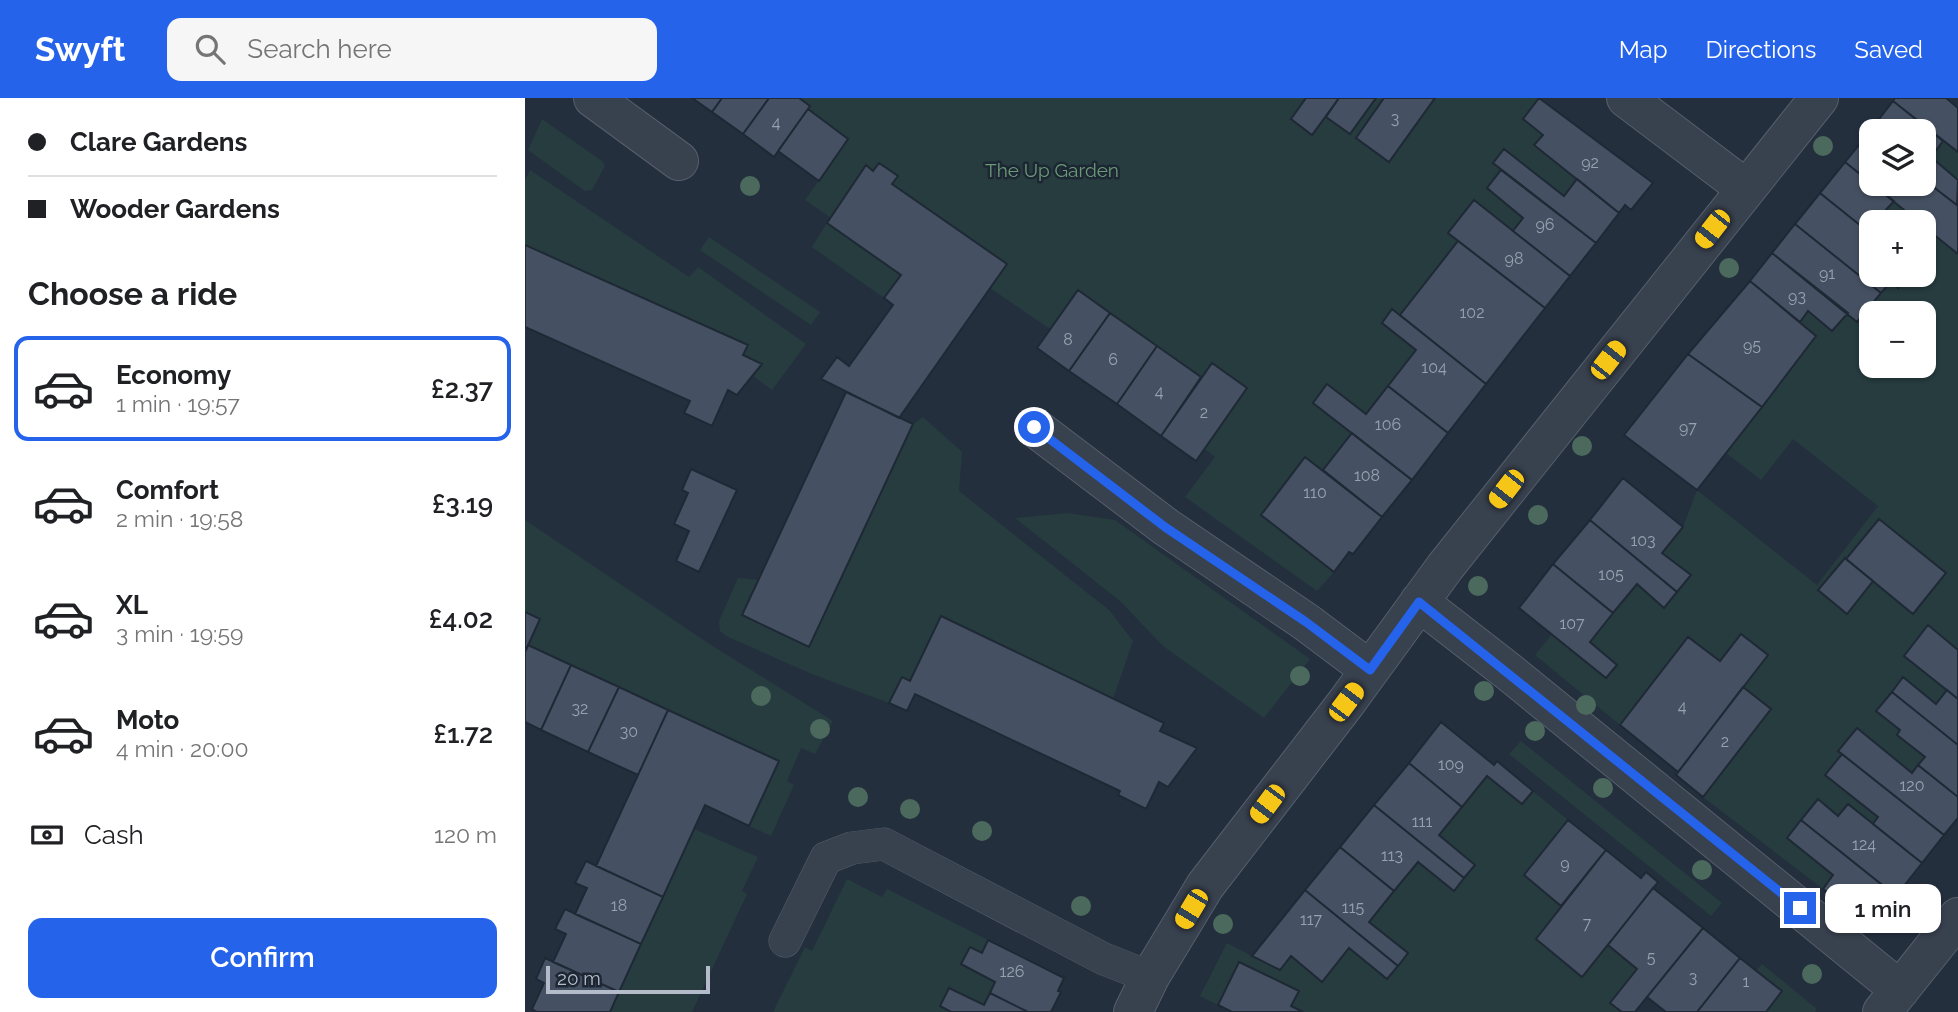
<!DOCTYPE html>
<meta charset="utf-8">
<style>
:root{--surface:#fff;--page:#f6f6f6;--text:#202124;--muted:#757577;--line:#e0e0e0;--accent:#2563eb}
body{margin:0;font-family:Raleway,sans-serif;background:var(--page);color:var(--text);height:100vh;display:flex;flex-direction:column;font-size:26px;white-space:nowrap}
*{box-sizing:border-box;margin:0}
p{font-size:23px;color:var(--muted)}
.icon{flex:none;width:38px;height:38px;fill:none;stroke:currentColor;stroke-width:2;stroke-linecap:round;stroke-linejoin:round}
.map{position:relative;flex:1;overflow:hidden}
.side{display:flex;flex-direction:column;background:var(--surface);width:525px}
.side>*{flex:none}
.guide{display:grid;align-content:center;height:154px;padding:0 28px;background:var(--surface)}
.controls{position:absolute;left:1334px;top:21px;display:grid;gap:14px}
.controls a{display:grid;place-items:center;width:77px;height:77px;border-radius:14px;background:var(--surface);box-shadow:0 2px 5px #0004;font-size:35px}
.scale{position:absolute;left:21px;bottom:18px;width:164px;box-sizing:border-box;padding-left:7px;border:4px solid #b4bcc9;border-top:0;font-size:19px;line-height:24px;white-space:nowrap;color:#b4bcc9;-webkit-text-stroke:5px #1d2633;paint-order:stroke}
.end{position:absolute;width:32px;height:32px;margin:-16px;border:9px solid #2563eb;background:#fff;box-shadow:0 0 0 4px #fff}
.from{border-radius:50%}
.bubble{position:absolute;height:49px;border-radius:14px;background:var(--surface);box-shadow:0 2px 5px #0004;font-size:23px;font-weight:600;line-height:49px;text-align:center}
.car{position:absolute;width:21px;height:42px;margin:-21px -10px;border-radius:9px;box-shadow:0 0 5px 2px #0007;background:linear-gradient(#f5c518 24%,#345 0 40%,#f5c518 0 76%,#345 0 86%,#f5c518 0)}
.guide b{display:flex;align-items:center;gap:24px;height:66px;font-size:26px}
.guide b+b{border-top:2px solid var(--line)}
.guide i{width:18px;height:18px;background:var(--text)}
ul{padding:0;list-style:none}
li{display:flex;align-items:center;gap:21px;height:105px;margin:0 14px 10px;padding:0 14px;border:4px solid transparent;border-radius:14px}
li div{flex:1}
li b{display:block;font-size:26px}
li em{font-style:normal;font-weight:600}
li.active{border-color:var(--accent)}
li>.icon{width:63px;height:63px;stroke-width:1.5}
h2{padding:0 28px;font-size:32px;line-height:84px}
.pay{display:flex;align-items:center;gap:18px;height:77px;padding:0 28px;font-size:26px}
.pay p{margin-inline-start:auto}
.action{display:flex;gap:14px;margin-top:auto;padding:14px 28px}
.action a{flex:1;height:80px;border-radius:14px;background:var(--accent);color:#fff;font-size:28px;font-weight:600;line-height:80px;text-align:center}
header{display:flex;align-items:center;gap:42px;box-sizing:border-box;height:98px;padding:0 35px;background:var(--accent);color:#fff}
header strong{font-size:33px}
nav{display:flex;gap:38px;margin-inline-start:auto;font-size:24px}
.search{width:490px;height:63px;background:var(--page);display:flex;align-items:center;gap:18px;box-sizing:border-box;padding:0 24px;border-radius:14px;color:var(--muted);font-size:26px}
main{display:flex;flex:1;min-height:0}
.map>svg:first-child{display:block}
.green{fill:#263c3f;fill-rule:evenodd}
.building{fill:#455162;stroke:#1f2835;stroke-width:2}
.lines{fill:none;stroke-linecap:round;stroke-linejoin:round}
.service-casing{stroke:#565f6c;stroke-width:33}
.minor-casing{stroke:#565f6c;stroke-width:40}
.service{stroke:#38414e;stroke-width:32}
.minor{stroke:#38414e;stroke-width:38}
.tree{fill:#4b6a5d}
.route{stroke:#2563eb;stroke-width:9}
.labels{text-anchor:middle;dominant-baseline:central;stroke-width:5;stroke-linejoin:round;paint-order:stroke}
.number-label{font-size:16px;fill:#98a1af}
.park-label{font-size:19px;fill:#6b9a76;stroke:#1d2633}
</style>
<header>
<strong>Swyft</strong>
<div class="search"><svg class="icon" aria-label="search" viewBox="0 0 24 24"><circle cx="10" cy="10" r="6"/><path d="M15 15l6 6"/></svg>Search here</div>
<nav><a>Map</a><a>Directions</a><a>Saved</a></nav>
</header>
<main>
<section class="side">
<div class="guide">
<b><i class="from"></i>Clare Gardens</b>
<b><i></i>Wooder Gardens</b>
</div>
<h2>Choose a ride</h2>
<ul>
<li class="active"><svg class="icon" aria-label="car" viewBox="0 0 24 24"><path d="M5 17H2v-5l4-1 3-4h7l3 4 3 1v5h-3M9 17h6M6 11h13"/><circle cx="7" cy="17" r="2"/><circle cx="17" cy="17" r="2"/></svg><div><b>Economy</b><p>1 min · 19:57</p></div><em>£2.37</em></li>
<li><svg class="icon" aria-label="car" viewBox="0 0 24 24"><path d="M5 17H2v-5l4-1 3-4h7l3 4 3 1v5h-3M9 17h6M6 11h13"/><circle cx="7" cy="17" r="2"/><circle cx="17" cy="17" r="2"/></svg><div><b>Comfort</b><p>2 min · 19:58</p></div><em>£3.19</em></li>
<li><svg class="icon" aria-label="car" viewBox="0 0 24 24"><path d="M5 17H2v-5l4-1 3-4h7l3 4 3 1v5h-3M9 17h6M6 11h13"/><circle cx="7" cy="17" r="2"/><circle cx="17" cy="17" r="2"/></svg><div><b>XL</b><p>3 min · 19:59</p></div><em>£4.02</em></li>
<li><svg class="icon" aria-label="car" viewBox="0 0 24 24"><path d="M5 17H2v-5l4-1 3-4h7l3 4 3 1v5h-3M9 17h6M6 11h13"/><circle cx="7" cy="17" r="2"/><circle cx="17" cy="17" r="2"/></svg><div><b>Moto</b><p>4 min · 20:00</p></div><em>£1.72</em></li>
</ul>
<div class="pay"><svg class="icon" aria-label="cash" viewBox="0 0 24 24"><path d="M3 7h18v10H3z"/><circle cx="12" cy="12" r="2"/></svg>Cash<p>120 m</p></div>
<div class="action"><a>Confirm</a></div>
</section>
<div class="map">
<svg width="1433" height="914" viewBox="0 0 1433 914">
<rect width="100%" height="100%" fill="#242f3e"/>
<!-- green -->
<path class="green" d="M274 0H781L766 21 787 36 801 19 825 36 851 0H859L831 40 864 64 910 0H1013L998 21 1018 37 1010 48 1052 81 1039 98 968 65 976 72 962 90 998 120 988 133 948 102 923 134 933 143 875 217 867 212 857 224 891 252 841 316 789 305 827 335 798 372 780 360 809 474 792 493 660 399 690 359 680 351 722 290 687 265 676 279 553 192 525 231 465 190 482 166 367 86 372 78 354 65 348 73 340 68 306 120 280 102 323 41 283 11 285 8Z
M17 21 77 63 80 68 67 92 60 93 3 52Z
M1418 43 1433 54V82L1406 59Z
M5 72 164 179 173 169 281 246 247 292 228 278 237 267 218 257 223 246 0 147V82Z
M1369 103 1394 124H1371L1359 114Z
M302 125 376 177 359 200 287 149Z
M1398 128 1433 156V552L1403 528 1379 558 1422 592 1411 606 1378 580 1352 613 1375 632 1372 637 1400 659 1387 675 1332 630 1314 652 1317 656 1301 677 1353 719 1348 726 1323 706 1313 718 1293 701 1262 740 1308 777 1298 791 1178 699 1246 612 1218 589 1243 557 1216 536 1195 563 1163 539 1095 627 1010 557 1027 536 1081 580 1092 566 1065 544 1112 486 1139 509 1165 477 1137 455 1158 429 1172 392 1292 487 1353 408 1268 341 1236 382 1201 355 1290 238 1275 224 1283 213 1307 233 1323 215 1332 223 1366 184 1373 190 1385 177H1398V161L1404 154 1398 148ZM1346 215H1398V268H1346Z
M184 139 295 214 286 227 175 152Z
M398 319 437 354 434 393 584 512 608 543 588 601 385 583 378 579 364 605 287 576 203 539 195 533 194 523 213 480 234 482 217 517 284 548 388 326Z
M542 415 590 422 785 561 739 620 638 548 595 503 490 420Z
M0 422 186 547 308 623 290 656 276 650 262 683 269 687 246 738 224 728 253 663 3 547 15 521 0 514Z
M996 643 1197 805 1186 818 984 656Z
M962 678 997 706 1008 693 1043 722 999 777 1036 808 1011 841 1056 879 1083 847 1112 871 1085 904 1097 914H778L766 908 774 893 715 864 693 907 675 898 702 845 727 858H766L797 884 824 850 883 855 844 824 893 764 930 792 950 767 914 737Z
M169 731 233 759 217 793 222 796 167 914H85Z
M322 781 357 799 362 791 463 842 457 855 445 849 437 866 470 884 459 907 424 890 415 908 426 914H248L280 849 287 853Z
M1237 866 1292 911 1290 914H1241L1257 893 1231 873Z"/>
<!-- building -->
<path class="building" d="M167 0H197L187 14Z
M197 0H244L218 36 187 14Z
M244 0H274L285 8 249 59 218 36Z
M781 0H814L787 37 766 21Z
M814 0H851L825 36 801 19Z
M859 0H910L864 64 831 40Z
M1014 0 1128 85 1106 112 1100 107 1094 115 1009 47 1018 37 998 21Z
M1370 0H1421L1433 10V54L1368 3Z
M1368 3 1418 43 1406 59 1433 82 1432 107 1398 81V33H1346V40L1342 37Z
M283 11 323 41 294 83 253 53Z
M1342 37 1346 40V85L1320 64Z
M979 51 1039 98 1052 81 1094 115 1071 145 968 65Z
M1320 64 1369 103 1359 114 1371 124H1346V136L1295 95Z
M354 65 373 78 367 86 482 166 374 320 296 281 312 259 324 268 368 207 359 200 376 177 302 125 341 67 348 73Z
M976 72 1071 145 1045 178 988 133 998 120 962 90Z
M1398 81 1433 108V156L1398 128V124H1394L1347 86H1398Z
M1295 95 1346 136V177H1385L1373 190 1366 184 1356 195 1270 126Z
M949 102 1045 178 1020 210 923 135Z
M1270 126 1356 195 1332 224 1247 155Z
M933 143 1020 210 961 286 875 217Z
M0 147 223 247 218 257 237 266 212 297 203 292 187 328 159 315 165 303 0 229Z
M1247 155 1323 215 1307 233 1283 213 1275 224 1225 183Z
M1225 183 1291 238 1237 309 1163 256Z
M553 192 585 215 544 273 512 250Z
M867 211 961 286 923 335 863 288 891 252 857 225Z
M585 215 632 248 592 306 544 273Z
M632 248 676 279 636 338 592 306Z
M1163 256 1237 309 1172 392 1099 337Z
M687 265 722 290 671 363 636 338Z
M802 286 841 316 863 288 923 335 887 382 788 305Z
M321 294 388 326 284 549 217 517Z
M827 335 887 382 857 419 798 372Z
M780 359 857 419 828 456 824 454 809 474 736 417Z
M166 371 212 392 174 474 151 463 164 433 149 426 163 395 157 392Z
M1098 380 1158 429 1137 455 1166 477 1152 494 1065 422Z
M1354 421 1421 475 1388 516 1321 461Z
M1065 422 1152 494 1139 510 1112 486 1088 515 1028 466Z
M1320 460 1348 483 1322 516 1293 492Z
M1028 466 1088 515 1065 544 1092 567 1081 580 994 510Z
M0 514 15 521 0 554Z
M416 518 639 625 635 633 672 650 643 689 634 684 621 711 593 697 595 693 390 596 382 613 364 605 377 579 385 583Z
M1403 527 1433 552V601L1379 558Z
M1216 536 1243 557 1153 674 1095 627 1163 539 1195 563Z
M3 547 46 567 16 632 0 624V554Z
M46 567 94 589 63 654 16 632Z
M1378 579 1411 606 1422 592 1433 601V647L1367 594Z
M94 589 143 612 113 677 63 654Z
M1218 589 1246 611 1178 699 1151 677Z
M1367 594 1433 647V699L1393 667 1400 659 1372 637 1375 632 1351 613Z
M143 612 254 663 224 728 180 707 138 799 71 768Z
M916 624 969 667 972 663 1008 693 997 706 962 678 937 709 884 665Z
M1332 630 1387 675 1393 667 1433 699V720L1419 737 1313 653Z
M1317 656 1419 737 1397 765 1348 726 1353 719 1300 677Z
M884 665 937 709 914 737 950 767 939 780 849 707Z
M1293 701 1313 718 1323 706 1397 765 1371 798 1276 722Z
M849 707 939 780 929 793 893 764 869 793 815 749Z
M1043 722 1081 752 1036 808 999 777Z
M1276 722 1371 798 1347 827 1298 791 1308 777 1262 740Z
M815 749 869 793 844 824 883 855 873 868 780 792Z
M1081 752 1116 780 1121 774 1133 784 1057 879 1011 841Z
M61 763 138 799 116 846 50 816 62 790 50 785Z
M1128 790 1178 830 1110 914H1097L1085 905 1112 871 1083 847Z
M780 792 873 868 862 881 824 850 797 884 766 858 755 872 727 858Z
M40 811 116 846 94 894 28 864 41 836 30 831Z
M1178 830 1215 860 1172 914H1141L1122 899Z
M463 842 539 880 533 893 536 894 526 914H503L465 895 470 884 436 866 445 849 457 855Z
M20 860 94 894 85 914H12L7 911 19 885 11 881Z
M1215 860 1257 893 1241 914H1172Z
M714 864 774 893 766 908 778 914H707L693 907Z
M424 890 459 907 465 895 503 914H426L415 908Z"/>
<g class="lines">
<!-- service casing -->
<g class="service-casing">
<path id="service" d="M260 843 301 760 327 750 359 746 579 861 625 879"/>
</g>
<!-- minor casing -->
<g class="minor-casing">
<path id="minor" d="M68 0 154 63
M1101 0 1220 90
M509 329 641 429 781 524 845 572
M894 504 984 574 1375 892
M608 914 625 879 680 788 821 605 920 469 1294 0
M1357 914 1433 819"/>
</g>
<!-- service -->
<use href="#service" class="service"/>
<!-- minor -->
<use href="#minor" class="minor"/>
</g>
<!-- trees -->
<g class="tree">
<circle cx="1298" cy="48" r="10"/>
<circle cx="225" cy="88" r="10"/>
<circle cx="1204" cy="170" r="10"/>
<circle cx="1057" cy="348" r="10"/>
<circle cx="1013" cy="417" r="10"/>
<circle cx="953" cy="488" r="10"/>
<circle cx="775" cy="578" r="10"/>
<circle cx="959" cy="593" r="10"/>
<circle cx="236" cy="598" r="10"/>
<circle cx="1061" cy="607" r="10"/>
<circle cx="295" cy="631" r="10"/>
<circle cx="1010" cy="633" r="10"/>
<circle cx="1078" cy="690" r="10"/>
<circle cx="333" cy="699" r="10"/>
<circle cx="385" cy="711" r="10"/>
<circle cx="457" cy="733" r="10"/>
<circle cx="1177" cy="772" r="10"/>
<circle cx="556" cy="808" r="10"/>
<circle cx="698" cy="826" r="10"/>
<circle cx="1287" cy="876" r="10"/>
</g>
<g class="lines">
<!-- route -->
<path class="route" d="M509 329 640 429 781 524 845 572 894 504 1275 810"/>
</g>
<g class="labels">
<!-- number labels -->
<g class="number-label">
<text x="870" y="20">3</text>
<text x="251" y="24">4</text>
<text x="1065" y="64">92</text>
<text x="1020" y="126">96</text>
<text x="989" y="160">98</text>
<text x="1302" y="175">91</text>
<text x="1272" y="198">93</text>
<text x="947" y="214">102</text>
<text x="543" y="241">8</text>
<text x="1227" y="247">95</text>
<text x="588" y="261">6</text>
<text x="909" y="269">104</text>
<text x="634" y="293">4</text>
<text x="679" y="314">2</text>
<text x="863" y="326">106</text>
<text x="1163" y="329">97</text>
<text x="842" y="377">108</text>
<text x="790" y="394">110</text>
<text x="1118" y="442">103</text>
<text x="1086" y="476">105</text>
<text x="1047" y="525">107</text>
<text x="1157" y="608">4</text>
<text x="55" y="610">32</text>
<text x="104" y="633">30</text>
<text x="1200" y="643">2</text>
<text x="926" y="666">109</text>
<text x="1387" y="687">120</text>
<text x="897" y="723">111</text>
<text x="1339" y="746">124</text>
<text x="867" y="757">113</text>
<text x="1040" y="765">9</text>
<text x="94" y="807">18</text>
<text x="828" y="809">115</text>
<text x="786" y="821">117</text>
<text x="1062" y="825">7</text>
<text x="1126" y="859">5</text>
<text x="487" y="873">126</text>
<text x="1168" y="879">3</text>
<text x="1221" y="883">1</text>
</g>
<!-- park labels -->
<g class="park-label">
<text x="527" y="72">The Up Garden</text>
</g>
</g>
</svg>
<div class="controls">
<a><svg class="icon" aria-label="layers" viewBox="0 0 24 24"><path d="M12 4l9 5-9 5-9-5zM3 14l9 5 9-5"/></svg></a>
<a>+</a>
<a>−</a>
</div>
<div class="scale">20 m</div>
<i class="end from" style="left:509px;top:329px"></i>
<i class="end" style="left:1275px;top:810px"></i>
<div class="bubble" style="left:1300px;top:786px;width:116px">1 min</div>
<i class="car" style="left:1187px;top:131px;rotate:218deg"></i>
<i class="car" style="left:1083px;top:262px;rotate:38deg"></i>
<i class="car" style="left:981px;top:391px;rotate:218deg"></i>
<i class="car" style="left:821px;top:604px;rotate:37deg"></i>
<i class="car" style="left:742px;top:706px;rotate:217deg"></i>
<i class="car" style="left:666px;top:811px;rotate:211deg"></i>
</div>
</main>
